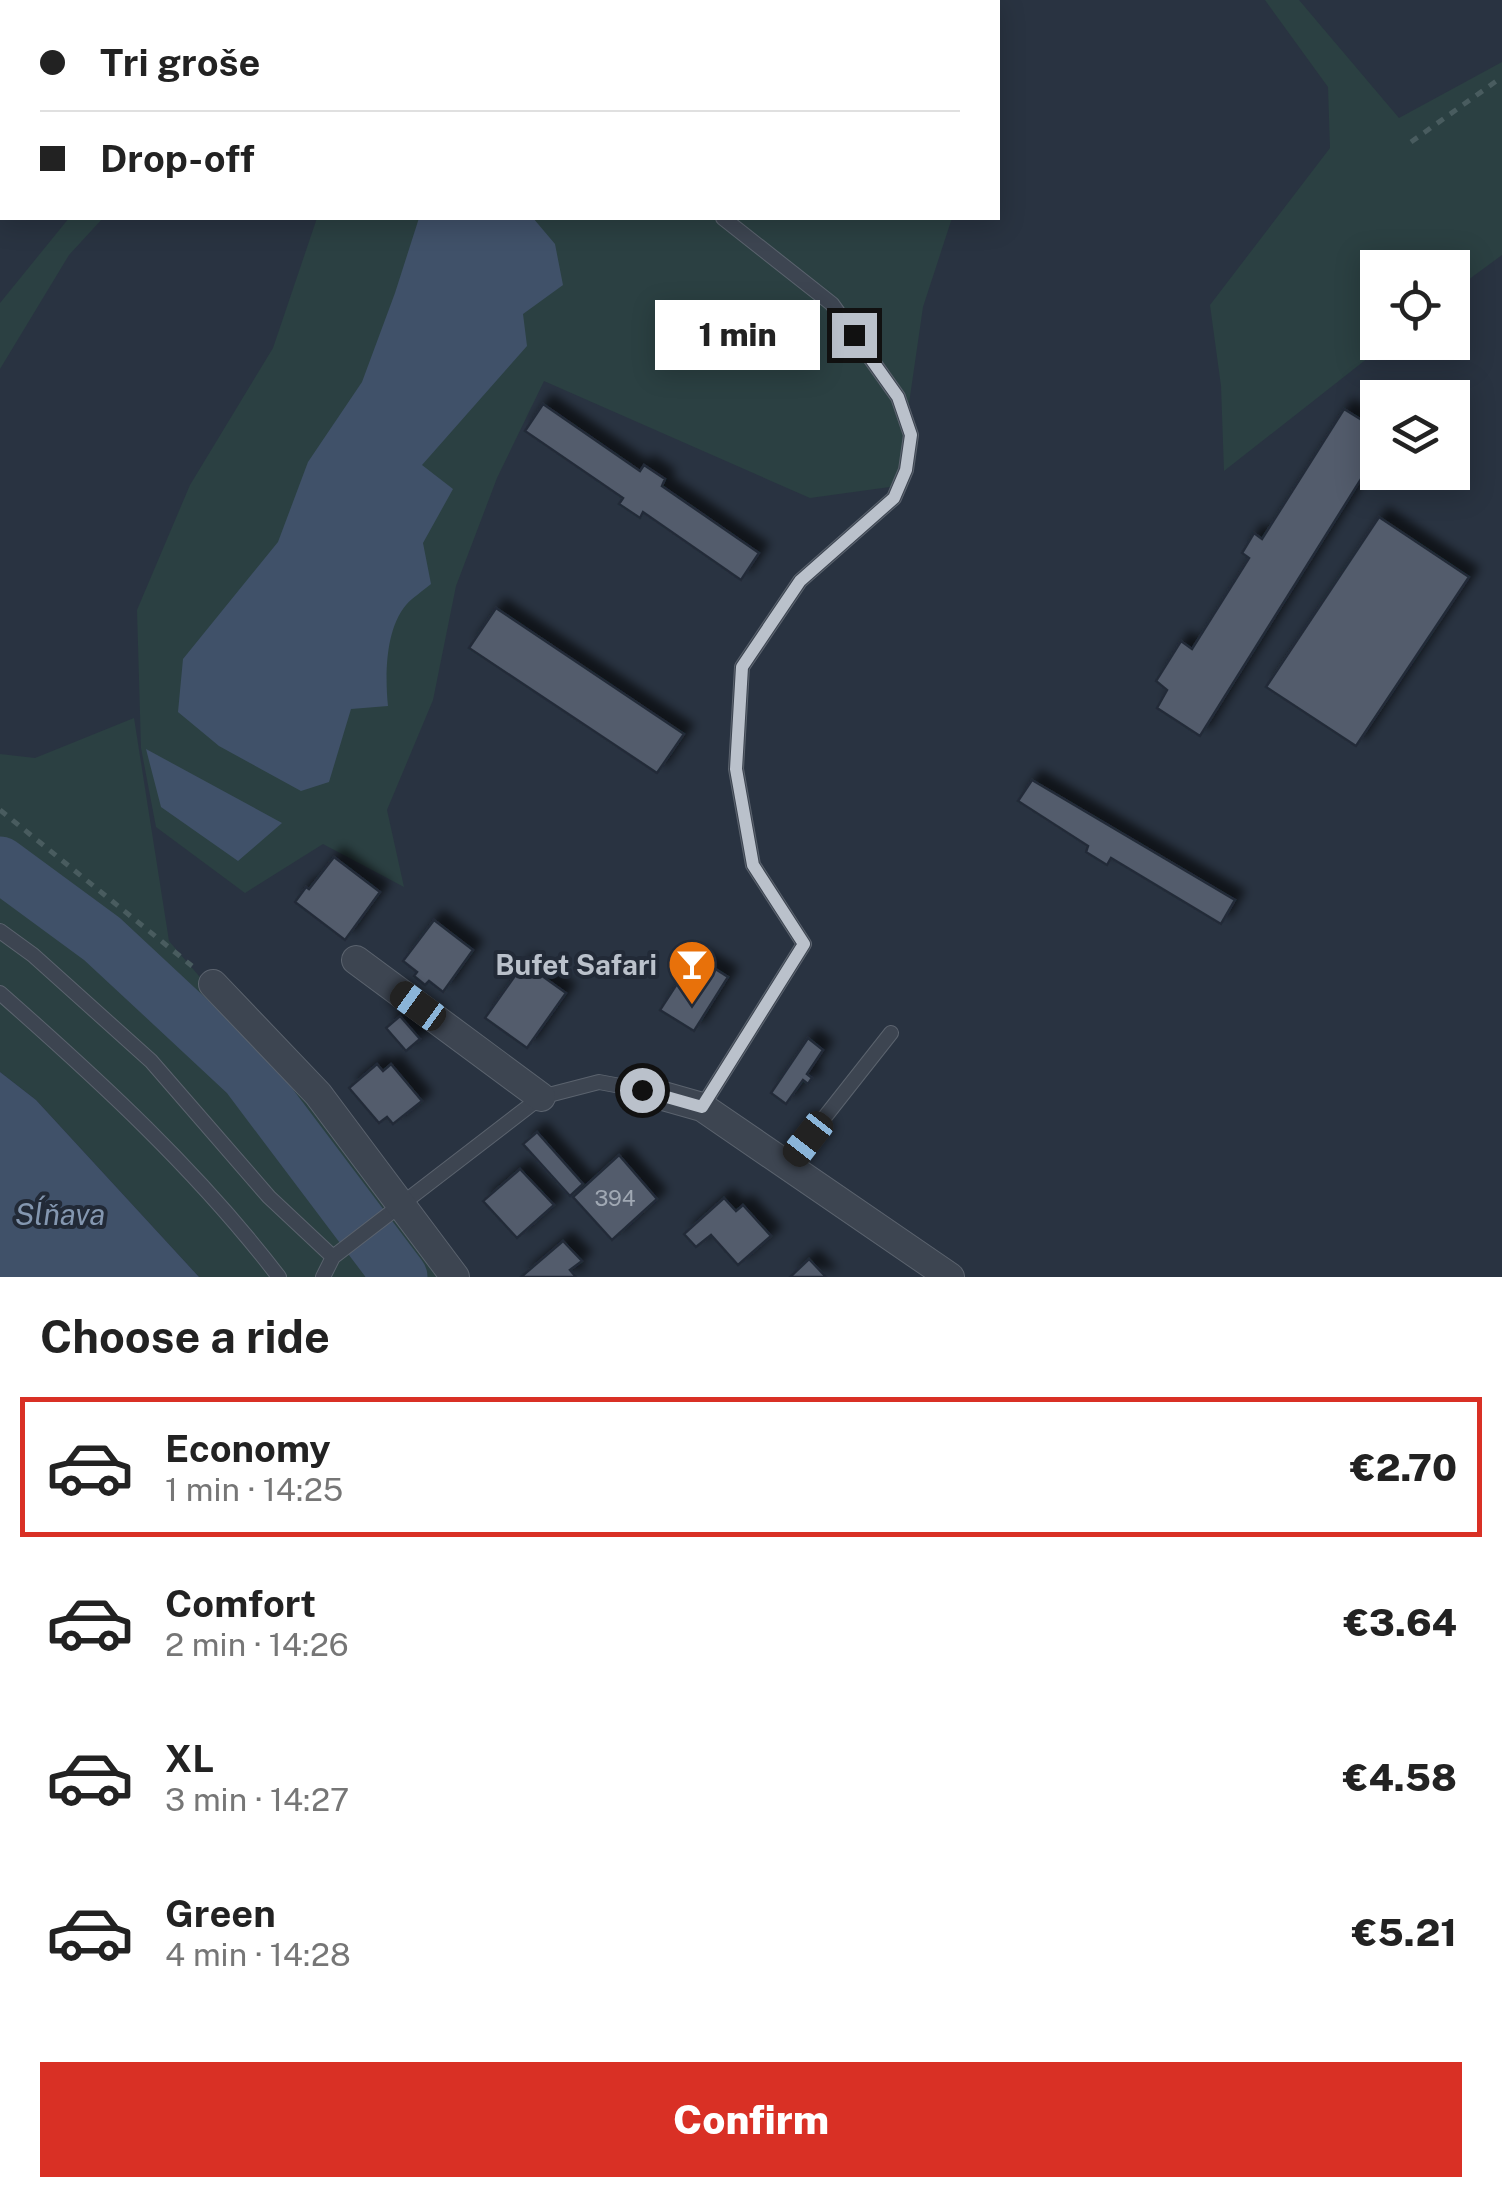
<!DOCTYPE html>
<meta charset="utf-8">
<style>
:root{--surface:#fff;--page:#f6f6f6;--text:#222;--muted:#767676;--line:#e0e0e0;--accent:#d93025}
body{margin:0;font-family:"Public Sans",sans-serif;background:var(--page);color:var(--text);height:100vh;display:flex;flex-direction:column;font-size:38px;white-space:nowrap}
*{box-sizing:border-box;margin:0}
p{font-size:32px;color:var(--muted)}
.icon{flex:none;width:55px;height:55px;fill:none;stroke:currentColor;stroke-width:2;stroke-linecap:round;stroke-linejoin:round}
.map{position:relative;height:1277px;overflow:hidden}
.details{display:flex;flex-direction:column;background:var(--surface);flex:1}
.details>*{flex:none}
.guide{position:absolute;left:0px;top:0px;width:1000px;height:220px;box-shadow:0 5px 25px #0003;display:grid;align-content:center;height:220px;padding:0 40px;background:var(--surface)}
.tools{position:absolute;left:1360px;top:250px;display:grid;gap:20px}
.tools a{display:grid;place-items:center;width:110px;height:110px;border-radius:0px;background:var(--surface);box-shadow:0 5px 25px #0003;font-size:50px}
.end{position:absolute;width:45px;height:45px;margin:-22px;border:12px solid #bac1cb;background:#111;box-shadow:0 0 0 5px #111}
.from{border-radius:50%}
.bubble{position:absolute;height:70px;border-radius:0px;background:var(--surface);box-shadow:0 5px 25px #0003;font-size:32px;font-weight:800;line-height:70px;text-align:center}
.car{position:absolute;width:30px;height:60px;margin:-30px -15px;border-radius:12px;box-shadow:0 0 8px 2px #0007;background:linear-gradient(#222 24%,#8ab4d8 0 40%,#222 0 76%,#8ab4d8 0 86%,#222 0)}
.guide b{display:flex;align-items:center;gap:35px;height:95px;font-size:38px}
.guide b+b{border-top:2px solid var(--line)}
.guide i{width:25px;height:25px;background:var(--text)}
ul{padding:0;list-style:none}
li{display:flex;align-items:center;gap:30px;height:140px;margin:0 20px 15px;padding:0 20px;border:5px solid transparent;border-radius:0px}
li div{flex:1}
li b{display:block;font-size:38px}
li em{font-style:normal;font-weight:800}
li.current{border-color:var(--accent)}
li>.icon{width:90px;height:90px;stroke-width:1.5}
h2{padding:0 40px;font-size:45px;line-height:120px}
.action{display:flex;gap:20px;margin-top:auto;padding:20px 40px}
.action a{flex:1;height:115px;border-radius:0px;background:var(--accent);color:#fff;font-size:40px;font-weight:800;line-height:115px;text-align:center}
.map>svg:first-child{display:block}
.green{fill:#2b4042}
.water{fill:#405169}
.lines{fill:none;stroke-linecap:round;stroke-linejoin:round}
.river{stroke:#405169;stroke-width:55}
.building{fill:#525c6c;stroke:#242c38;stroke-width:2.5;filter:url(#shadow)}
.service-casing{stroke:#5b636e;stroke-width:16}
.minor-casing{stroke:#5b636e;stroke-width:30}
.path{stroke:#495c5f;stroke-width:5;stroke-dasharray:8 8;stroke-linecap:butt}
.service{stroke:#3d4551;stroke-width:14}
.minor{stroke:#3d4551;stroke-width:28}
.route{stroke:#bac1cb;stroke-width:12}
.labels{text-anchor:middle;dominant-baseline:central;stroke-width:8;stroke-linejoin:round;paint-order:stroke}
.number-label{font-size:22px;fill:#a0a8b3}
.poi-label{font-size:28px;font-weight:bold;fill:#bac1cb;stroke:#222a37;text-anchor:end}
.water-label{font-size:30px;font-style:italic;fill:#8497b0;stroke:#222a37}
</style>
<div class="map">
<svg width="1502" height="1277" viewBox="0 0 1502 1277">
<defs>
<filter id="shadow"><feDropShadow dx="9" dy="-9" stdDeviation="5" flood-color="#0009"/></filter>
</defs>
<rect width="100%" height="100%" fill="#293341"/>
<!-- green -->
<path class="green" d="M403 0H906L402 2Z
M1265 0H1299L1399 118 1502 62V255L1453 291 1452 268H1378V342L1387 343 1224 471 1221 386 1210 305 1330 148 1328 87Z
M69 218H103L69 255 0 369V303Z
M317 218H952L923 307 897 486 810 498 544 381 497 478 456 586 433 700 387 810 404 887 323 844 245 893 156 827 141 748 137 610 190 485 273 348Z
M134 718 169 941 457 1277H199L36 1100 0 1072V754L35 758Z"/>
<!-- water -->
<path class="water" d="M419 218H533L555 244 563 285 523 314 527 346 422 465 453 489 423 543 431 584C423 591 413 597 406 605 385 630 385 676 388 706L351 709 329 782 301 791 219 746 178 712 183 659 278 542 308 462 362 382 395 293Z
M146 749 282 823 238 861 161 807Z
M0 1072 36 1100 199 1277H0Z"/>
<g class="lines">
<!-- river -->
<path class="river" d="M0 864 102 939 247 1074 400 1277"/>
</g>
<!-- building -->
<path class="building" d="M543 404 640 471 644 465 665 479 662 486 759 553 741 580 643 512 640 518 619 504 623 498 525 431Z
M1344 409 1378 430V452L1200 736 1157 708 1167 690 1156 681 1181 641 1192 649 1249 558 1242 553 1254 533 1262 539Z
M1379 517 1469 577 1356 746 1266 687Z
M496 608 684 734 657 773 469 648Z
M1032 780 1235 900 1221 924 1111 858 1107 865 1086 852 1088 846 1018 801Z
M334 857 380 892 345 940 295 902 306 887 309 889Z
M434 920 473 950 443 992 429 981 425 985 414 976 417 972 403 961Z
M695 956 728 977 694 1031 660 1010Z
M524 963 566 993 527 1048 485 1018Z
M400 1016 420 1039 406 1051 386 1028Z
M808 1038 823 1050 807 1074 812 1078 808 1084 803 1080 786 1104 771 1093Z
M377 1064 383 1071 391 1064 422 1101 393 1124 387 1117 379 1123 349 1088Z
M537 1132 583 1184 570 1196 523 1144Z
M619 1155 657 1199 612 1240 573 1197Z
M520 1169 554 1205 517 1238 483 1201Z
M724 1198 736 1211 743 1205 771 1236 738 1265 711 1235 696 1247 684 1234Z
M563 1241 582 1261 570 1270 576 1277H521Z
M809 1259 826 1277H790Z"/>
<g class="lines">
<!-- service casing -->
<g class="service-casing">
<path id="service" d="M0 931 33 955 151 1061 269 1197 333 1257 541 1097 599 1082 642 1090
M0 993C100 1081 198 1171 279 1277
M702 1107 804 944 753 865 736 769 742 667 800 581 894 498 906 470 911 435 898 397 832 304 723 218
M787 1165 891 1033
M323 1277 333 1257"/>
</g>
<!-- minor casing -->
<g class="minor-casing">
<path id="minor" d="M356 960 541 1097
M213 984 318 1094 455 1277
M642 1090 702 1107 950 1277"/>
</g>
<!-- path -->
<path class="path" d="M1411 142 1502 77
M0 810 192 966"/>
<!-- service -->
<use href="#service" class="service"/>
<!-- minor -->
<use href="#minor" class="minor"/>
</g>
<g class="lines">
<!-- route -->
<path class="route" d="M642 1090 702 1107 804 944 753 865 736 769 742 667 800 581 894 498 906 470 911 435 898 397 854 335"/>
</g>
<!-- icons -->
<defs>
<g id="bar-pin" transform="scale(2.5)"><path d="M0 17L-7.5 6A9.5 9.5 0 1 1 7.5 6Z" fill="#e8710a" stroke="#222a37"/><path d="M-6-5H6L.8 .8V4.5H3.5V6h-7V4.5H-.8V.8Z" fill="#fff"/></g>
</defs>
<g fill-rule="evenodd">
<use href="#bar-pin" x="692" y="964"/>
</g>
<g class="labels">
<!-- number labels -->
<g class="number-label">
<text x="615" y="1198">394</text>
</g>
<!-- poi labels -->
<g class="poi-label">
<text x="657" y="964">Bufet Safari</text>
</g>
<!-- water labels -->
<g class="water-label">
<text x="60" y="1214">Sĺňava</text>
</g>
</g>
</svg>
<div class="tools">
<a><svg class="icon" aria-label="locate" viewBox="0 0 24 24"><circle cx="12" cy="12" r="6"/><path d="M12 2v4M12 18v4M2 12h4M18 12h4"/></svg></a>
<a><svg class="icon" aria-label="layers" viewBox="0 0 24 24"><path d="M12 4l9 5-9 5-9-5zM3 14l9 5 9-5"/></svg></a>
</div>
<i class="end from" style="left:642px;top:1090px"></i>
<i class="end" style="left:854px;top:335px"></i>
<div class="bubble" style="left:655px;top:300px;width:165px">1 min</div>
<i class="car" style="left:418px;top:1006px;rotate:306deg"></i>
<i class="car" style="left:808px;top:1139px;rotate:218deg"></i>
<div class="guide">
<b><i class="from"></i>Tri groše</b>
<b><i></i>Drop-off</b>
</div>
</div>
<section class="details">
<h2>Choose a ride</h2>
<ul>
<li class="current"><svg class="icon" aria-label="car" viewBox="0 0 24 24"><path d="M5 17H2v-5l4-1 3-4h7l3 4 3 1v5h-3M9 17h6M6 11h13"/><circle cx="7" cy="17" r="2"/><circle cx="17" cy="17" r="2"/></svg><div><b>Economy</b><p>1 min · 14:25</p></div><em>€2.70</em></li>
<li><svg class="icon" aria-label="car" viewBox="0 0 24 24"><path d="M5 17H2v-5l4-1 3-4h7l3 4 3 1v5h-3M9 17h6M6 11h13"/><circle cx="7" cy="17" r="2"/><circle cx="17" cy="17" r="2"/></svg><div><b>Comfort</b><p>2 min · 14:26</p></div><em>€3.64</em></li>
<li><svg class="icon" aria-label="car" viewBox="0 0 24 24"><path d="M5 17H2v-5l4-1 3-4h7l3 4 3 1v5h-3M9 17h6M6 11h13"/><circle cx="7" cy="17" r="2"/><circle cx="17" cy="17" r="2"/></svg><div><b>XL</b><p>3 min · 14:27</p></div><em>€4.58</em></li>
<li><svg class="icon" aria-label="car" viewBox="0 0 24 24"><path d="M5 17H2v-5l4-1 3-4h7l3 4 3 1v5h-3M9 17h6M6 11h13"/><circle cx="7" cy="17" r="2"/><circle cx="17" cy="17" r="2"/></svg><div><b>Green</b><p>4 min · 14:28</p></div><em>€5.21</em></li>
</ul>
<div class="action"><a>Confirm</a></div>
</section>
